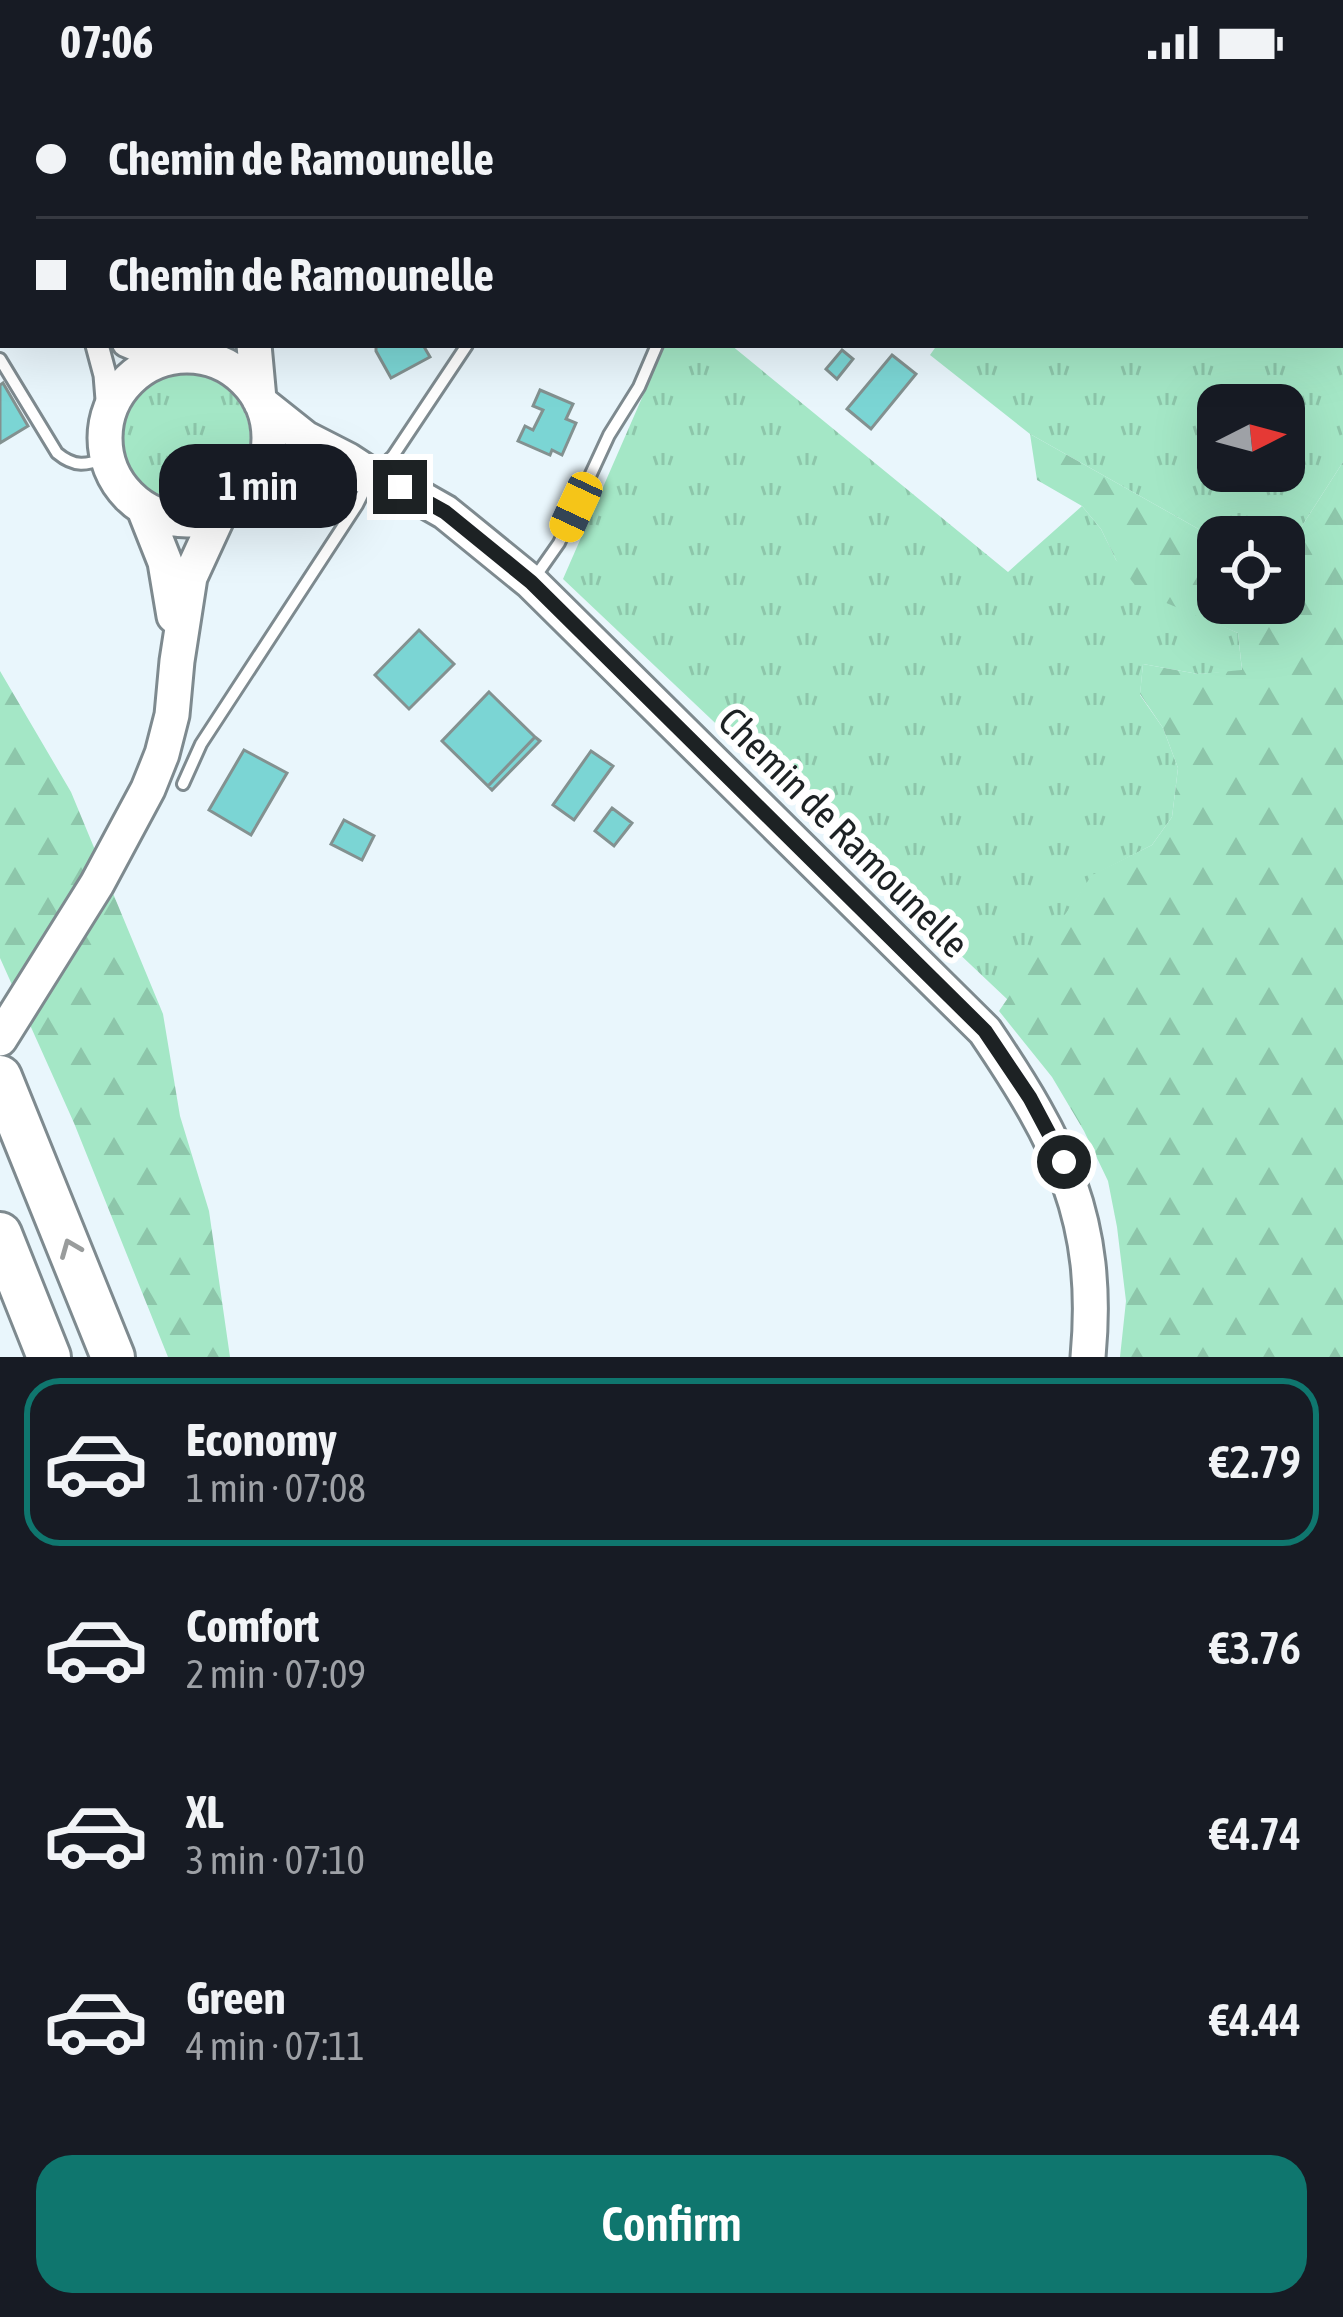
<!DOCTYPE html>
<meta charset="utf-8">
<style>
:root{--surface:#171b24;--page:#242831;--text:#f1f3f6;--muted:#9ea1a6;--line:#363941;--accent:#0f766e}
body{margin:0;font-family:"Asap Condensed",sans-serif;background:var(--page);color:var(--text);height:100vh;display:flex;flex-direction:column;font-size:45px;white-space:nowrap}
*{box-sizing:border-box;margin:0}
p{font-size:39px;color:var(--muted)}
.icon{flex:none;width:66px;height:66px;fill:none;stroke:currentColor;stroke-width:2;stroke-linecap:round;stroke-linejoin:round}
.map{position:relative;height:1273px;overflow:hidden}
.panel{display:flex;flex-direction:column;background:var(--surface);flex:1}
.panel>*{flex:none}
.hud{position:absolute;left:0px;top:0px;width:1344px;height:264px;box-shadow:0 12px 48px #0002;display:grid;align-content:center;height:264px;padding:0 36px;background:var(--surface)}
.needle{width:78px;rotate:84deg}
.controls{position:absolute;left:1197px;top:300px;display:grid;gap:24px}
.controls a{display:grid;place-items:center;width:108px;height:108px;border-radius:24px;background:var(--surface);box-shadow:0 12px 48px #0002;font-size:60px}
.end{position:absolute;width:54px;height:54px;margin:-27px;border:15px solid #1d2224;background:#fff;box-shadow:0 0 0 6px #fff}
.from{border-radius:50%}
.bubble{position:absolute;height:84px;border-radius:36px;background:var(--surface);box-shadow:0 12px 48px #0002;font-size:39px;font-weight:600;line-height:84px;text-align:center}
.car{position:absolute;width:36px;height:72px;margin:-36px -18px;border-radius:15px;box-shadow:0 0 9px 3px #0007;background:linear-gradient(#f5c518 24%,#345 0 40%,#f5c518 0 76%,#345 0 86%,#f5c518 0)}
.hud b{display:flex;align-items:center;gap:42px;height:114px;font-size:45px}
.hud b+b{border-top:3px solid var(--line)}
.hud i{width:30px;height:30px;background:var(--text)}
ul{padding:21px 0 0;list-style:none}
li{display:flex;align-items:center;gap:36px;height:168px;margin:0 24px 18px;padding:0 12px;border:6px solid transparent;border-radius:36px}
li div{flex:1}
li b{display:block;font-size:45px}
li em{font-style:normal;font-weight:600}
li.on{border-color:var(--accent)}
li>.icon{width:108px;height:108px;stroke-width:1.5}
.primary-button{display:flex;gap:24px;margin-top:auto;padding:24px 36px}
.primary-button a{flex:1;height:138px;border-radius:36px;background:var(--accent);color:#fff;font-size:48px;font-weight:600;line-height:138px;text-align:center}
.status{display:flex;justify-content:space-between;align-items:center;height:84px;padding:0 60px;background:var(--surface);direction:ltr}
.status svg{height:33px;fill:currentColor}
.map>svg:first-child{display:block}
.grass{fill:url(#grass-tufts);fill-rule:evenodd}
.forest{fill:url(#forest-firs)}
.building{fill:#7bd5d4;stroke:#839190;stroke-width:3}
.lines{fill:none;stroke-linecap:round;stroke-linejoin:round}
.lane-casing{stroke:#7e8a8f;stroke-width:16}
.street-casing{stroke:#7e8a8f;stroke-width:27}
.secondary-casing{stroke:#7e8a8f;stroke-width:39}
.highway-casing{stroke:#7e8a8f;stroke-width:48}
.lane{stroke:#fff;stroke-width:10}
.street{stroke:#fff;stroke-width:21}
.secondary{stroke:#fff;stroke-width:33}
.highway{stroke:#fff;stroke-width:42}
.oneway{stroke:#999c9c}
.route{stroke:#1d2224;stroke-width:15}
.labels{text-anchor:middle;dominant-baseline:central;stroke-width:12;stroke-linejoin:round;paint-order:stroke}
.street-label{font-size:39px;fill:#1d2224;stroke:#fff}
</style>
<div class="status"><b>07:06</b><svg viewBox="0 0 49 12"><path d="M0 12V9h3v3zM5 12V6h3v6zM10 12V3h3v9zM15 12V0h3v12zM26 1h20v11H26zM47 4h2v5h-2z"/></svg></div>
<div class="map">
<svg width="1343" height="1273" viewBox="0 0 1343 1273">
<defs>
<pattern id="grass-tufts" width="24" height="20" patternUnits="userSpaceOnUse" patternTransform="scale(3)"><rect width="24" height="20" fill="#a4e7c6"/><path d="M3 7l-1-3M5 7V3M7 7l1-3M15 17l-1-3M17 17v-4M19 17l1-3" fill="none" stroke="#8dc6aa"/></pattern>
<pattern id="forest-firs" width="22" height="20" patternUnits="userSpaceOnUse" patternTransform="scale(3)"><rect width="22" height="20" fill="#a4e7c6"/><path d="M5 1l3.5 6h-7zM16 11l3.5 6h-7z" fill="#8dc6aa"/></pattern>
</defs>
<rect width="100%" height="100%" fill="#e9f6fc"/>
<!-- grass -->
<path class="grass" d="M1109 0H1343V378L1284 470V453H1218V456L1030 350 930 271 937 261H1341V3H1107ZM1218 321H1284V387H1218Z
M665 261H731L1008 488 1082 422 1101 445 1116 476 1175 521 1238 549 1242 587 1198 590 1143 580 1140 611 1163 644 1178 684 1172 733 1152 761 1092 792 1008 916 563 495Z
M120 355a65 65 0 1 1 130 0a65 65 0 1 1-130 0Z"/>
<!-- forest -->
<path class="forest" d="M1030 350 1218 456V519H1284V470L1343 378V1273H1120L1126 1217 1117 1143 1108 1097 1084 1047 1052 993 999 927 1092 791 1152 761 1172 733 1178 684 1163 644 1140 610 1143 580 1198 590 1242 586 1238 549 1140 508 1116 476 1101 445 1082 422 1037 396Z
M0 587 71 708 163 930 180 1032 209 1127 230 1273H168L74 1039 0 874Z"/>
<!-- building -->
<path class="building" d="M376 261H423L430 273 391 294 376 267Z
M842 266 853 275 837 295 826 285Z
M892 271 916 290 871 345 847 325Z
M3 299 28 342 0 359V301Z
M540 306 573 320 566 335 576 339 562 371 552 366 550 371 518 357 525 342 533 346 543 326 533 322Z
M419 546 454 580 409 625 375 591Z
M489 608 535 653 488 702 442 657Z
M535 653 540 657 492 706 488 702Z
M244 666 287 689 251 751 209 726Z
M591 667 613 682 574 736 553 721Z
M612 724 632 739 614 762 595 747Z
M344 736 374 752 362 776 331 760Z"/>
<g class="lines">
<!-- lane casing -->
<g class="lane-casing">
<path id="lane" d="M0 275 57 369C75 384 86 381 107 374
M379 385 393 372 467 261
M533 496 559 459 609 351 639 303 657 261
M183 700 201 660 357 421 368 399"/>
</g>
<!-- street casing -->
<g class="street-casing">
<path id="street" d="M45 0 48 3
M944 0 950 3
M86 3 87 0
M922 3 924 0
M1058 3 1060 0
M97 261 105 291 108 328
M124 261 143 269 167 274"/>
</g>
<!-- secondary casing -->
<g class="secondary-casing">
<path id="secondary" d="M363 3 365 0
M254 261 259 315
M105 354a82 82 0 1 1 164 0a82 82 0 1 1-164 0Z
M261 319 305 354 348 376 371 391 401 403 445 428 531 498 985 947C1060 1058 1101 1135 1088 1273
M250 407 330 390 370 391
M144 425 165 478 174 532
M0 955 97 800 148 705 162 670 172 631 177 577 190 493 219 430"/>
</g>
<!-- highway casing -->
<g class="highway-casing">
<path id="highway" d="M0 993 113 1273
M0 1150 49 1273"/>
</g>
<!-- lane -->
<use href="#lane" class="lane"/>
<!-- street -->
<use href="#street" class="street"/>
<!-- secondary -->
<use href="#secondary" class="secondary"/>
<!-- highway -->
<use href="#highway" class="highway"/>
</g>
<!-- one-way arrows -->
<defs><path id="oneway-chevron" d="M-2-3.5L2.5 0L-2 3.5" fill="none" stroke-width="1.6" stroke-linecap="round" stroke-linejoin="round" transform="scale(3)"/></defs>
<use class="oneway" href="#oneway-chevron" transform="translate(70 1164) rotate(-112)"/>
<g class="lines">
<!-- route -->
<path class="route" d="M400 403 445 428 531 498 985 947 1030 1014 1064 1078"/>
</g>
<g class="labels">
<!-- street labels -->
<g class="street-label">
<text transform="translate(844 748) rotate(45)">Chemin de Ramounelle</text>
</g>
</g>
</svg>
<div class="controls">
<a><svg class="needle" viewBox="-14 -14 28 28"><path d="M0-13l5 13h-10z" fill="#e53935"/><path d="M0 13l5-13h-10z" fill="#9ea1a6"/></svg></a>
<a><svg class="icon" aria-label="locate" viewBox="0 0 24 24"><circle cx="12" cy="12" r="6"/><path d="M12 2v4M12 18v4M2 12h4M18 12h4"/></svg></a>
</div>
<i class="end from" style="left:1064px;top:1078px"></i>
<i class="end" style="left:400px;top:403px"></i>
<div class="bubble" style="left:159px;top:360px;width:198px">1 min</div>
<i class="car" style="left:576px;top:423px;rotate:205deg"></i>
<div class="hud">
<b><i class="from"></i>Chemin de Ramounelle</b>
<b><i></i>Chemin de Ramounelle</b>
</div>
</div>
<section class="panel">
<ul>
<li class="on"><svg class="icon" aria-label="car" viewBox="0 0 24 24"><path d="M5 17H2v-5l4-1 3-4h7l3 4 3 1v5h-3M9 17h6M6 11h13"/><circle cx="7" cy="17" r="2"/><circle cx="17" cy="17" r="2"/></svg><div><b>Economy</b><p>1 min · 07:08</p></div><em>€2.79</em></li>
<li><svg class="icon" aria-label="car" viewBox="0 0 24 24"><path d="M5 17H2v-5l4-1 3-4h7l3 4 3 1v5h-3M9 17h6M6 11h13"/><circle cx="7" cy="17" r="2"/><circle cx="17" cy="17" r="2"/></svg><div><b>Comfort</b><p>2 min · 07:09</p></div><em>€3.76</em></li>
<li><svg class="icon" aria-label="car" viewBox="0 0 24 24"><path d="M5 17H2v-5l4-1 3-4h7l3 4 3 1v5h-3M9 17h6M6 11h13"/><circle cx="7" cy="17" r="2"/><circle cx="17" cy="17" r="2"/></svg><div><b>XL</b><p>3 min · 07:10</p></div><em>€4.74</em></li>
<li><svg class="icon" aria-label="car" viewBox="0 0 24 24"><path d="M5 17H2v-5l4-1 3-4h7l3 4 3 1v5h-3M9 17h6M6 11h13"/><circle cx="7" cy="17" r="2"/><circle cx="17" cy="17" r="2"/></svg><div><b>Green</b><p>4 min · 07:11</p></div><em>€4.44</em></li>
</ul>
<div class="primary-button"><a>Confirm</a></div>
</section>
